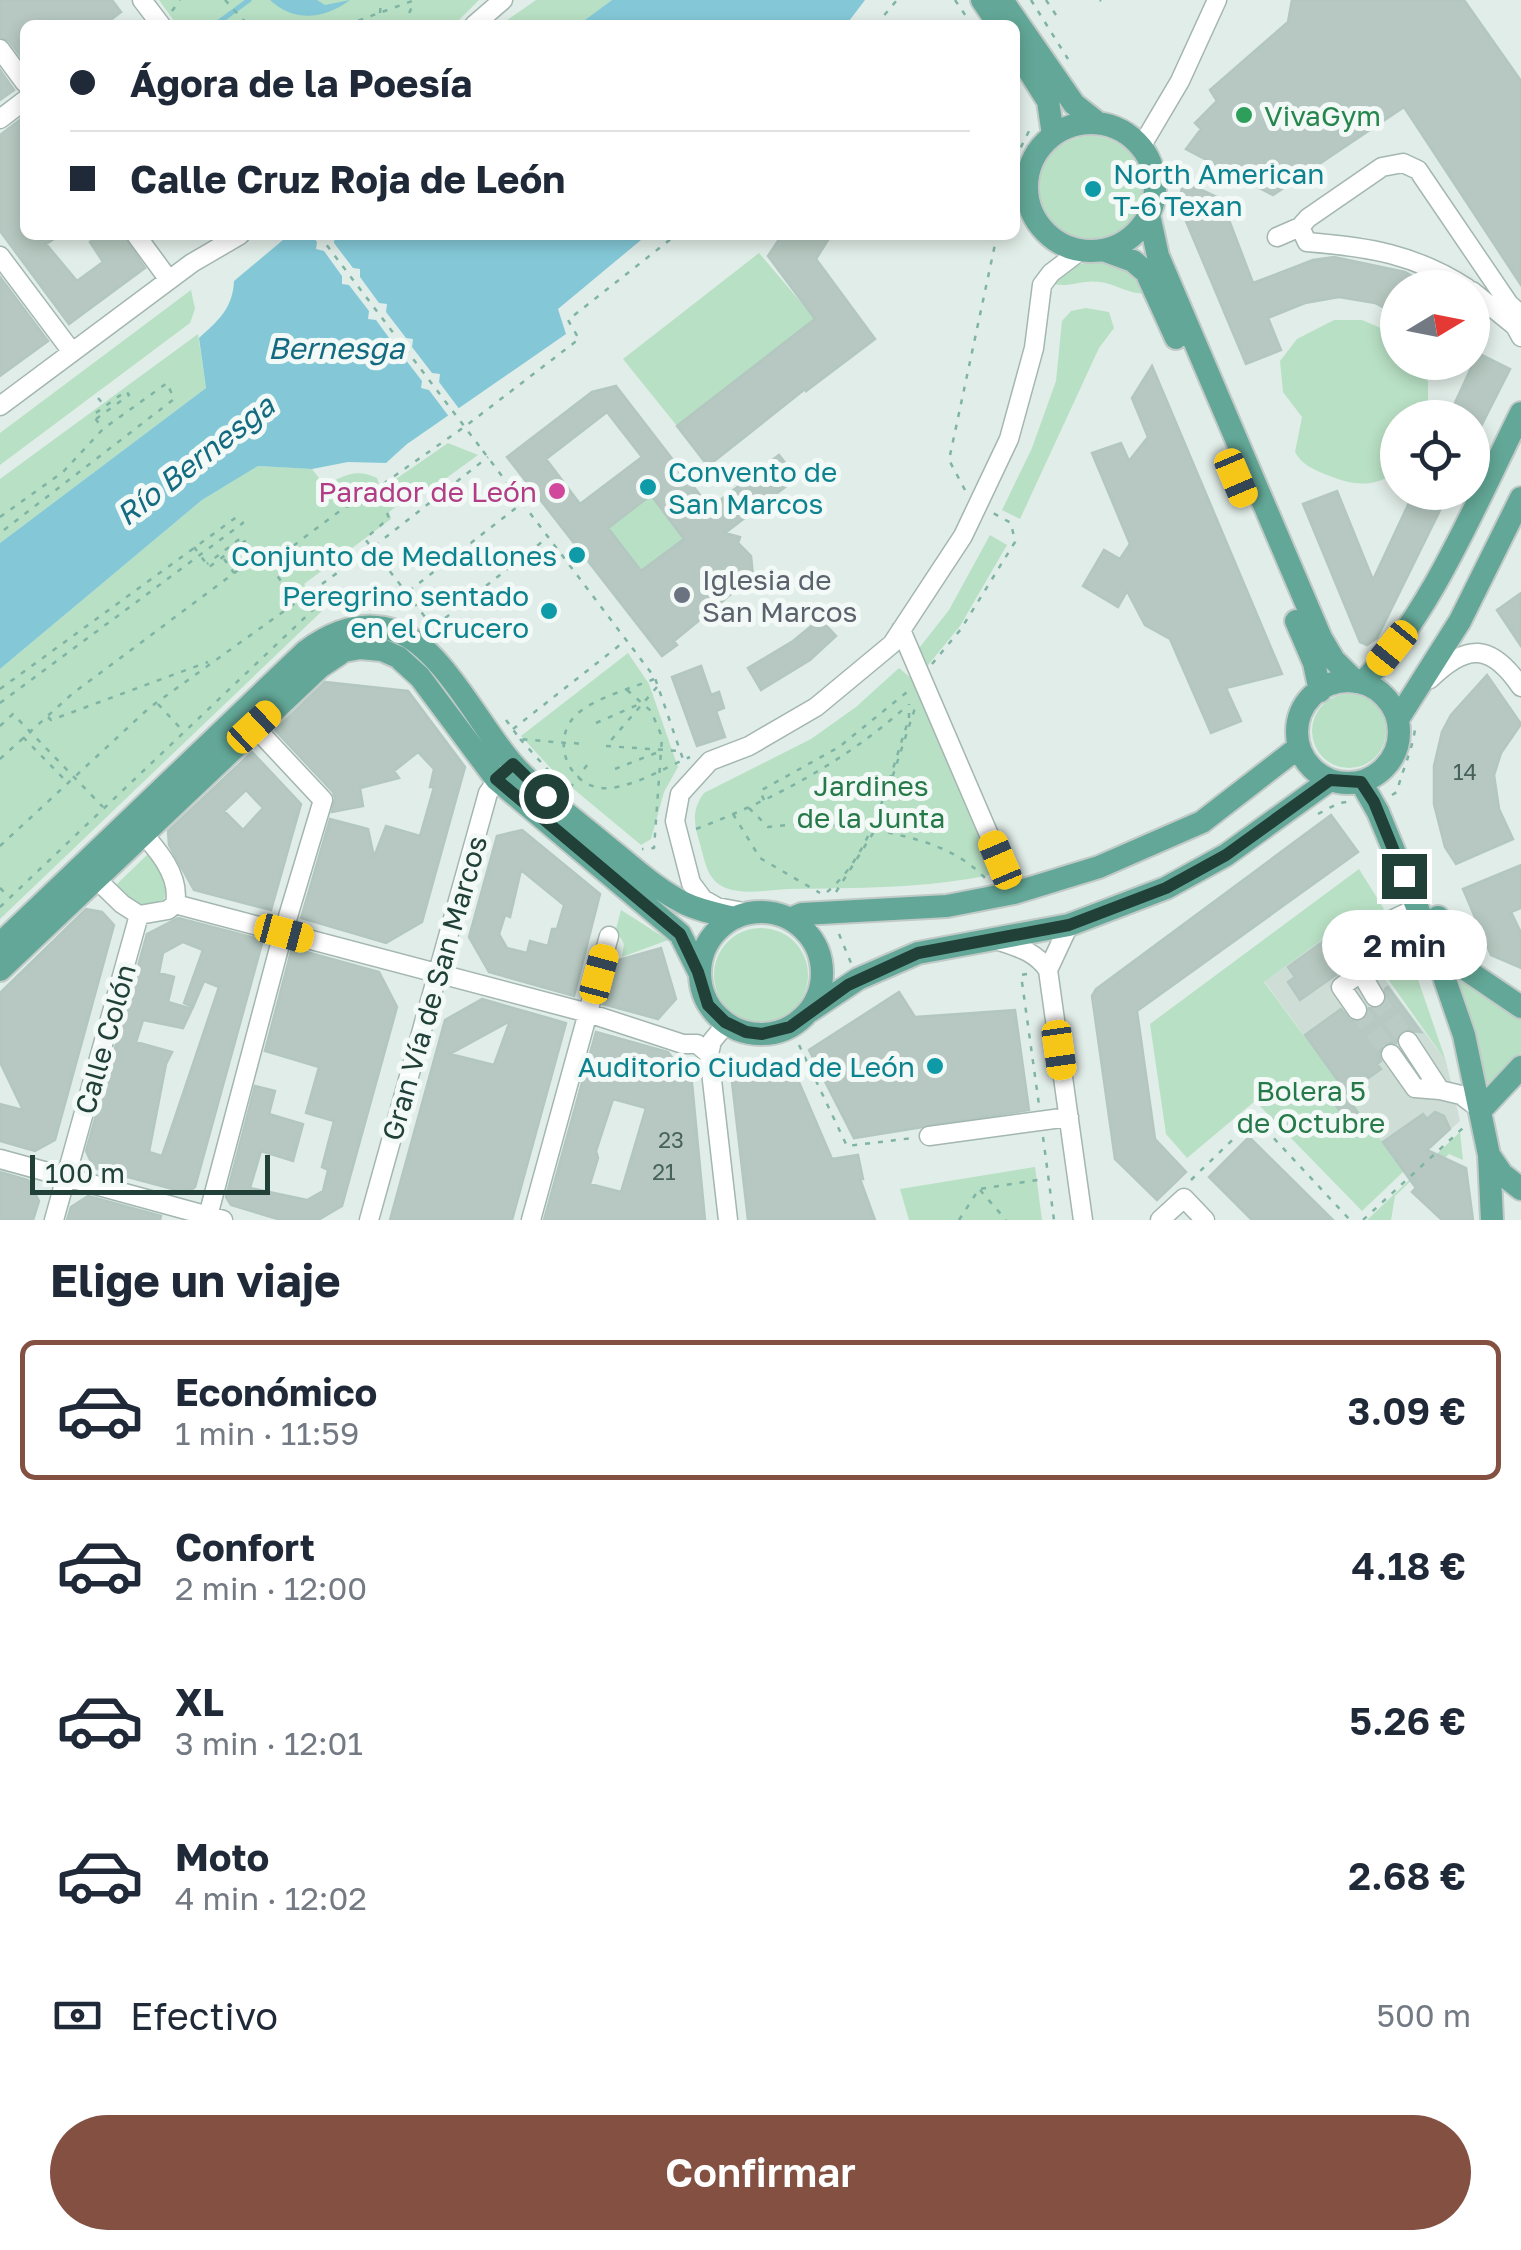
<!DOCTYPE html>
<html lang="es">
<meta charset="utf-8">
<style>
:root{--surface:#fff;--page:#f2f2f3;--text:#1f2937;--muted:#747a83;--line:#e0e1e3;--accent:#835041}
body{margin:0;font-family:"Golos Text",sans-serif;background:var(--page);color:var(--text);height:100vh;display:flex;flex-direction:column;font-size:38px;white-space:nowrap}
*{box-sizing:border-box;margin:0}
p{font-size:32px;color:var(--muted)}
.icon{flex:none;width:55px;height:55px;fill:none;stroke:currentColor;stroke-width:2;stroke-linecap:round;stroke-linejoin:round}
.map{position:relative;height:1220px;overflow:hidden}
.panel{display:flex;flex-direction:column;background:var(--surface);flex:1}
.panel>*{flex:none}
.guide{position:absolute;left:20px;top:20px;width:1000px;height:220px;border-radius:15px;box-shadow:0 5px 15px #0003;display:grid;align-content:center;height:220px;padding:0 50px;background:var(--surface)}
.needle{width:65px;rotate:80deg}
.tools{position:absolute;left:1380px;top:270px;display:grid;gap:20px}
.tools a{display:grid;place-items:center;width:110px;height:110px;border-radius:50%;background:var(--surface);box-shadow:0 5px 15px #0003;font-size:50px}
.scale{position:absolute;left:30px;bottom:25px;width:240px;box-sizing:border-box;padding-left:10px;border:5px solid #204038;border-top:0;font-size:28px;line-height:35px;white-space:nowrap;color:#204038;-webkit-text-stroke:8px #f2f9f6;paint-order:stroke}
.end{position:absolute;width:45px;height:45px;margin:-22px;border:12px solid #204038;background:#fff;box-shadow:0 0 0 5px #fff}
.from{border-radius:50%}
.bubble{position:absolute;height:70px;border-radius:35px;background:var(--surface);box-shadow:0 5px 15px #0003;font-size:32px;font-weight:600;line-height:70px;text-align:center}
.car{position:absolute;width:30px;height:60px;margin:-30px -15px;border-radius:12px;box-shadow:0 0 8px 2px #0007;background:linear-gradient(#f5c518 24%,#345 0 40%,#f5c518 0 76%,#345 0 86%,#f5c518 0)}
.guide b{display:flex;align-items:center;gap:35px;height:95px;font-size:38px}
.guide b+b{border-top:2px solid var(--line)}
.guide i{width:25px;height:25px;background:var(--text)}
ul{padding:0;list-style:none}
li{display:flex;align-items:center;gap:30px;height:140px;margin:0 20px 15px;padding:0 30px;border:5px solid transparent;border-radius:15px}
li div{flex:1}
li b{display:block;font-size:38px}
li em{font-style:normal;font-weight:600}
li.current{border-color:var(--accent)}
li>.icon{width:90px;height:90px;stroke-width:1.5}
h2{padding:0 50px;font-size:45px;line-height:120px}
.pay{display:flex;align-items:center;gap:25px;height:110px;padding:0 50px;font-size:38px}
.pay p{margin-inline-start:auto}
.action{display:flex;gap:20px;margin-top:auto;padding:20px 50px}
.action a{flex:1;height:115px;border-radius:60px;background:var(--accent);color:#fff;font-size:40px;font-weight:600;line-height:115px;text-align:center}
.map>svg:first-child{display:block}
.built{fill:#cfddd7}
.green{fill:#b8e0c4}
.water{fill:#84c8d7}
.pier{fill:#e1ede8}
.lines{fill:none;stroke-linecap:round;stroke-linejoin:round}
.stream{stroke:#84c8d7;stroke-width:5}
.building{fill:#b6c8c1;stroke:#b3c7c0;stroke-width:2.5;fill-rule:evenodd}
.minor-tunnel{stroke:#bacac5;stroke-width:18;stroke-dasharray:18 9;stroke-linecap:butt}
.minor-casing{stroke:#a3b6b0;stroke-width:21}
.major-casing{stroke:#c1cac7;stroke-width:26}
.path{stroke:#7fb4a5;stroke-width:2.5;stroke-dasharray:5 8;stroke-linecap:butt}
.minor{stroke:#fff;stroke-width:18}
.major{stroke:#62a797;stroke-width:22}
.path-bridge{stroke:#7fb4a5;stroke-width:2.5;stroke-dasharray:5 8;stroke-linecap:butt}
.route{stroke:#204038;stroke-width:12}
.leisure-dot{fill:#2e9e5b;stroke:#f2f9f6;stroke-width:4}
.culture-dot{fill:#0f9aa8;stroke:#f2f9f6;stroke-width:4}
.hotel-dot{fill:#d1479c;stroke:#f2f9f6;stroke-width:4}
.worship-dot{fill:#6b7280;stroke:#f2f9f6;stroke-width:4}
.labels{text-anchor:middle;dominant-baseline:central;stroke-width:10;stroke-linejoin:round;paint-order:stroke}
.number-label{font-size:22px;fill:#46625a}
.leisure-label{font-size:28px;fill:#27864d;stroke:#f2f9f6;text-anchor:start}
.culture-label{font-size:28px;fill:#0d838f;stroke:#f2f9f6;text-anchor:end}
.hotel-label{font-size:28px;fill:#b23c85;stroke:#f2f9f6;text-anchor:end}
.worship-label{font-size:28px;fill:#5b616d;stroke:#f2f9f6;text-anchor:start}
.park-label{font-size:28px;fill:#267a4a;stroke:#f2f9f6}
.street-label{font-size:28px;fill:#204038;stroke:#f2f9f6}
.water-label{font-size:30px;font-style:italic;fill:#146b81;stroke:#f2f9f6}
</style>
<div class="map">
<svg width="1521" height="1220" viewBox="0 0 1521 1220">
<rect width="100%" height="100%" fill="#e1ede8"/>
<!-- built -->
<path class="built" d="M1343 924 1446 1061 1460 1121 1404 1171 1264 981Z"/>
<!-- green -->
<path class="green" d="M159 0H479L454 25H177Z
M536 0H612L578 25H500Z
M1039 188a52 52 0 1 1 104 0a52 52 0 1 1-104 0Z
M759 253 815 319 677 426 623 359Z
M1090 262C1123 262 1130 268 1148 293 1131 296 1117 284 1100 282 1083 279 1066 289 1051 283L1073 266Z
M191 290 195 309 190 323 0 465V433Z
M1086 308 1109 312 1114 328 1099 348 1020 519 1002 510 1032 448 1056 381 1062 321 1071 311Z
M1334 320H1362L1397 335 1398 362 1421 363 1428 382V417L1398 418 1397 471C1371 491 1348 484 1320 472 1309 467 1301 463 1295 452L1302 417 1283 392 1280 361 1297 339Z
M198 334 206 388 0 543V479Z
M448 443 478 455 408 506 403 501 389 512 391 519 304 584 322 611 0 919V669L202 500 258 466 312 469 325 486C343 475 357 468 377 478L383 498 393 481Z
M651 495 684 539 641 571 608 528Z
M990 535 1007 545 960 626 924 670 916 652 949 610Z
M628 653 649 684 678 767 664 792 651 839 641 845 558 776 521 736Z
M899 668 912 679 994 874C926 889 856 888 787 889 769 890 743 895 726 888 707 881 705 861 700 844 694 825 691 810 704 793L811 739 856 707Z
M1312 731a37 37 0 1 1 74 0a37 37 0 1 1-74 0Z
M148 854C160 869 173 886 161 905L143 910 114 887Z
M1359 869 1384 909 1351 933 1343 924 1264 982 1404 1171 1362 1211 1255 1101 1187 1158 1166 1134 1150 1024Z
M621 910 668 940 622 957 624 944 616 929Z
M714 975a47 47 0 1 1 94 0a47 47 0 1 1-94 0Z
M1394 932 1403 936 1446 1061 1371 955 1370 949 1380 938Z
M1452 970 1475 990 1521 1018V1053L1495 1082 1484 1083Z
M1460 1132 1463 1160 1449 1154 1430 1172 1419 1173 1395 1196 1391 1220H1367Z
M1035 1167 1042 1220H909L900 1189Z"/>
<!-- water -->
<path class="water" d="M270 0H317L325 5 350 0C325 19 294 23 270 0Z
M612 0H865L846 25H578Z
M289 235H647L558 309 566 334 407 444 386 463 348 462 312 469 258 466 202 500 0 669V543L206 388 199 338C218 321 233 308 234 281Z"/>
<!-- pier -->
<path class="pier" d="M311 235H335L334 243 353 268 360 269V277L379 303 387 304 386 312 406 338 413 339 412 347 432 373 440 374 439 382 460 410H465L448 421 450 418 429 390 421 388 422 381 402 355 394 353 395 346 376 320 368 319 369 311 349 285 342 284V276L324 251 316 249 317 242Z"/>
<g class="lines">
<!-- stream -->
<path class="stream" d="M215 25 249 0"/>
</g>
<!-- building -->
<path class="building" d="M0 0H112L121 12 104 25H56L51 18 40 25H25V62L9 41 0 37Z
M1292 0H1464L1521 81V285L1404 107 1273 195 1186 149 1201 129 1195 123 1217 101 1210 90 1288 22Z
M0 70 14 90 0 100Z
M25 116V235H60L46 244 77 281 103 262 90 242 99 235H123L145 268 69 324 0 231V135Z
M1182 181 1221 199 1253 283 1313 260 1334 257 1405 272 1434 288H1398V315L1375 303 1339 297 1305 303 1268 318 1281 350 1246 364 1186 221 1181 199Z
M782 235H831L816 259 875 339 806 391 805 389 708 466 677 426 815 319 768 256Z
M0 277 48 341 0 376Z
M1478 353 1510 369 1472 444V418H1448Z
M1152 366 1282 674 1226 688 1241 721 1211 733 1170 639 1145 625 1127 591 1118 607 1083 586 1104 550 1120 559 1130 544 1092 453 1121 443 1129 461 1148 437 1132 398Z
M616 386 710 508 779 455 797 478 725 533 740 537 738 543 751 556 753 576 674 641 677 645 662 656 507 457 592 392ZM607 412 642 457 580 504 546 459ZM651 495 684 539 641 571 608 528Z
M1337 491 1373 580 1414 492H1449L1377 638 1367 645 1360 642 1303 504Z
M1521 593V646L1497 610Z
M820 619 836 636 810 660 761 690 748 668 793 641Z
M701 666 711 695 719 692 724 708 716 711 725 737 697 746 672 677Z
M1487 675 1521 724 1501 753 1494 775 1499 809 1513 839 1456 864 1445 847 1434 804V766L1442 732 1451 715Z
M325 682 408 691 465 767 422 922 386 943 301 918 309 891 330 819 368 829 374 857 386 826 420 836 434 787H430L434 769 418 752 394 771 399 778 360 788 363 806 332 812 335 798 333 792 275 730Z
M252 752 301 804 271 910 194 890 169 845 168 831ZM246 790 263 808 243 830 224 811Z
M1331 815 1358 852 1137 1011 1155 1139 1186 1172 1157 1200 1115 1159 1092 996 1096 989Z
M522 830 600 894 574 996 489 972 469 937 497 836ZM521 870 564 905 557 929H552L548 946 530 941 527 953 507 948 499 934 505 915 510 917Z
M1521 865V908L1511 912 1521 933V968L1491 955 1463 889Z
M86 909 102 912 114 925 55 1140 35 1151 0 1141V1104L23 1110 0 1062V993Z
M178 918 263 940 195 1187 187 1193 94 1168 86 1151 147 934ZM183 942 203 950 184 1003 193 1007 204 981 219 987 162 1156 149 1152 166 1064 172 1052 136 1042 143 1020 183 1028 192 1009 168 1002 174 977 159 973 163 953Z
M1328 938 1340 954 1344 969 1300 1000 1288 982 1295 977 1288 967Z
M292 948 379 972 397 1007 342 1206 318 1220H281L231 1205 226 1197 255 1086 275 1091 269 1114 303 1124 293 1161 261 1151 250 1188 307 1200 323 1191 328 1170 322 1167 334 1121 306 1113 319 1067 265 1051Z
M661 948 676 999 658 1019 603 1004 615 961Z
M1388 987 1421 1032 1402 1030 1396 1043 1383 1044 1379 1054 1381 1061 1377 1064 1381 1069 1347 1093 1305 1035 1341 1009 1351 1021H1363L1369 1008 1376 1009 1385 1004V989Z
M899 992 915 1017 1015 1010 1029 1110 854 1138 809 1050Z
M482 999 566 1023 512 1220H390L445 1020ZM510 1021 494 1065 450 1054Z
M596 1032 668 1052 692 1083 705 1220H544ZM613 1099 646 1108 621 1192 590 1184 598 1158 596 1151Z
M781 1060 792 1066 832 1159 858 1155 863 1179H860L875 1220H748L732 1082 739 1071Z
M1342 1090 1368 1128 1357 1136 1331 1098Z
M1435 1112 1444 1116 1450 1129 1427 1150 1466 1168 1473 1220H1442L1412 1192 1416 1188 1383 1142 1423 1114 1427 1119Z
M1249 1137 1333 1220H1252L1209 1177Z
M0 1172 28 1180 39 1201 33 1220H0Z
M88 1196 161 1216 160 1220H67L71 1207Z"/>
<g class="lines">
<!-- minor-tunnel -->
<path class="minor-tunnel" d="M1375 997 1408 1041
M1357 1010 1391 1054"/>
<!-- minor casing -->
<g class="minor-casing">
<path id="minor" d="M142 0 161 25
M474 25 503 0
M0 49 25 83
M0 119 25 100
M1141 147 1180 81 1217 0
M136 235 169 280
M1277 237 1300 227
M0 256 72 352
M1467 288C1414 254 1369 247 1307 242L1300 227 1308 218 1382 167 1403 163 1418 170 1509 304 1521 315
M1472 291 1515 326 1521 337
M0 406 192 263 240 235
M901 630 1014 893
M1430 679C1467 643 1491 643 1521 687
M88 871 122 904 139 915 168 910 175 904C181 875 156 848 138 828
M175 904 588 1013 683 1044H697L709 1054
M749 913 717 907 703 899 691 883 675 821 680 794 710 761 749 746 816 707 892 644 963 536 1009 439 1034 348 1042 285 1051 273 1080 251
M996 940C1017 947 1035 951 1048 970L1083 1220
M1048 970 1069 925
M1375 997 1352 958C1363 930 1391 920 1417 908
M1357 1010 1341 987 1359 974
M727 1023 712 1041 709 1054 728 1220
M1408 1041 1440 1090 1461 1095 1481 1110
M1391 1054 1415 1088 1440 1090
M929 1136 1069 1117
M0 1159 223 1220
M208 1216 283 933 323 800 249 721
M54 1220 139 915
M369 1220 488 793 503 772
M531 1220 609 936
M1160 1220 1184 1198 1205 1220"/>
</g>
<!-- major casing -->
<g class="major-casing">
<path id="major" d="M982 0 999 25
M1002 0 1074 104 1098 123
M1015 49 1048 101 1053 135
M1027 187a64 64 0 1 1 128 0a64 64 0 1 1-128 0Z
M1149 215 1158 256 1321 638 1334 660 1356 682
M1103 250 1133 261 1146 272 1176 338
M1296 621 1314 663 1320 691
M1297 732a51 51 0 1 1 102 0a51 51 0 1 1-102 0Z
M1362 682C1427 624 1481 492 1521 413
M1398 719 1460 621 1521 498
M1361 782 1378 812 1434 948 1464 1035 1489 1155 1492 1220
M700 973a61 61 0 1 1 122 0a61 61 0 1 1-122 0Z
M1438 917 1462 967 1521 1007
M790 919 802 914 947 906 1014 893 1099 867 1202 822 1299 747
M0 944 306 651C333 631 364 619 398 632 442 648 481 728 512 763 541 796 577 821 610 849 633 867 657 890 684 903 700 911 718 914 735 918
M0 970 320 667 344 651 360 648 382 650 398 657 420 677 496 779 680 934 699 972
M810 1011 858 979 918 953 1069 925 1166 888 1226 855 1330 780
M1481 1110 1521 1067
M1489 1155 1502 1174 1521 1189"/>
</g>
<!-- path -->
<path class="path" d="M225 0 248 25
M955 0 972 25
M1031 0 1068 59
M1046 0 1058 18
M1100 0 1101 1
M172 11 180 0
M380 13 381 0
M346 25 415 0
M404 25 414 2
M876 25 897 0
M1015 159 1031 127
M98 398 104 405
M96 419 129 395 126 391 93 415 102 428
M483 451 655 678 684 762
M965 490 949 460 997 235
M382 501 389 518 365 539 439 635
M0 517 63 472 103 429 167 383 174 399 0 533
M194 547 209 567 245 541 242 537 207 564
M224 559 234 573
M270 566 295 600
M409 591 521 504
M435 626 547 538
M932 664 961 629 1015 542 1011 523 993 513
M654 679C630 689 593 698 575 716 549 743 571 791 609 788 636 786 666 767 690 757
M657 687 606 746 680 751
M0 689 238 516
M627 690 651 711 662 737 654 848 642 849
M0 703 243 523 239 515
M158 704 183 731
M48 717 51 720 208 662
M506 720 520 739 566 743
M596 723 642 703
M0 726 13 714 103 807
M513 729 625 641
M23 737 66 781
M520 739 548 770
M574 743 580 744
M0 759 72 694 261 553 269 564 345 507 381 499 383 484 467 425 579 339 568 320 676 235
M584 769 588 764
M615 769 661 751
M570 788 579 776
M1392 795 1397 792C1402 770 1412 752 1415 729
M764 800 760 791 839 747 907 692
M749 808 768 827 809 823 868 828
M733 814 760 858 820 893
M1318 814 1339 803 1347 802
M696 829C773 800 846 761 908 705
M875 830C916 838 955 847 985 878
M0 846 149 708 372 548 488 457
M0 888 9 897
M827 892C875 852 889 775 909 719V704
M836 892 875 830 915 708
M0 907 318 605
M839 934 851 963
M1027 974 1021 975 1039 1105
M799 1045 847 1146 913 1138
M1043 1137 1054 1220
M1191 1180 1255 1118 1350 1220
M980 1190 1006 1220
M959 1220 979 1189 1044 1179
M1363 1220 1464 1127"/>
<!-- minor -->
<use href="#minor" class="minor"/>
<!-- major -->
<use href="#major" class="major"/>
<!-- path-bridge -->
<path class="path-bridge" d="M319 235 483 451"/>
</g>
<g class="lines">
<!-- route -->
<path class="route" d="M546 796 513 764 496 779 680 934 698 972 708 1005 725 1022 746 1032 762 1034 790 1027 848 985 918 953 1069 925 1166 888 1226 855 1330 780 1361 782 1374 802 1404 876"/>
</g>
<!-- markers -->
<circle class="leisure-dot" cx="1244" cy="115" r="10"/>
<g class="culture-dot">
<circle cx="1093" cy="189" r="10"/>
<circle cx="648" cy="487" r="10"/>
<circle cx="577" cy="555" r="10"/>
<circle cx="549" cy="611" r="10"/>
<circle cx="935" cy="1066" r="10"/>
</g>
<circle class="hotel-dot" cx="557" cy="491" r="10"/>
<circle class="worship-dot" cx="682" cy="595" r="10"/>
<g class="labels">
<!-- number labels -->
<g class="number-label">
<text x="1465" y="771">14</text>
<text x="671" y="1139">23</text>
<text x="664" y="1171">21</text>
</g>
<!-- leisure labels -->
<g class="leisure-label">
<text x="1264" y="115">VivaGym</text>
</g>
<!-- culture labels -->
<g class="culture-label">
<text x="1113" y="173" text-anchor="start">North American<tspan x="1113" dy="32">T-6 Texan</tspan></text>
<text x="668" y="471" text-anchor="start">Convento de<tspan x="668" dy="32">San Marcos</tspan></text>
<text x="557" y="555">Conjunto de Medallones</text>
<text x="529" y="595">Peregrino sentado<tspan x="529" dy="32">en el Crucero</tspan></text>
<text x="915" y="1066">Auditorio Ciudad de León</text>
</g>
<!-- hotel labels -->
<g class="hotel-label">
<text x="537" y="491">Parador de León</text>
</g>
<!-- worship labels -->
<g class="worship-label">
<text x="702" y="579">Iglesia de<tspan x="702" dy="32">San Marcos</tspan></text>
</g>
<!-- park labels -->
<g class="park-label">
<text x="871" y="785">Jardines<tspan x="871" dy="32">de la Junta</tspan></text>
<text x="1311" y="1090">Bolera 5<tspan x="1311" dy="32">de Octubre</tspan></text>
</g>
<!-- street labels -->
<g class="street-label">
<text transform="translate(434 988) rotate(-74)">Gran Vía de San Marcos</text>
<text transform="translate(105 1039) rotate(-74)">Calle Colón</text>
</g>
<!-- water labels -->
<g class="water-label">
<text x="336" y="348">Bernesga</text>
<text transform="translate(195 460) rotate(-38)">Río Bernesga</text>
</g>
</g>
</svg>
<div class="tools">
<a><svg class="needle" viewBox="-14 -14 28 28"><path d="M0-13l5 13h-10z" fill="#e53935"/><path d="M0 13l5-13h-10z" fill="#747a83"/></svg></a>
<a><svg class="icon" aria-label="locate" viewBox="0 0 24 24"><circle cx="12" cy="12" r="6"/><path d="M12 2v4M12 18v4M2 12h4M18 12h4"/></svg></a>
</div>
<div class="scale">100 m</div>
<i class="end from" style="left:546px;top:796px"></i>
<i class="end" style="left:1404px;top:876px"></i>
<div class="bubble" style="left:1322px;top:910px;width:165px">2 min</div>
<i class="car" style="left:1236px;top:478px;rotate:157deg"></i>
<i class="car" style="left:1392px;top:648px;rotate:219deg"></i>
<i class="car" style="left:254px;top:727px;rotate:47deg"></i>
<i class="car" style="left:1000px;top:860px;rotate:337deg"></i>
<i class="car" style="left:284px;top:933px;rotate:105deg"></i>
<i class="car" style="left:599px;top:974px;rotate:15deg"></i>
<i class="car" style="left:1059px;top:1050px;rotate:172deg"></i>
<div class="guide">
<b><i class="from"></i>Ágora de la Poesía</b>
<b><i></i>Calle Cruz Roja de León</b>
</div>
</div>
<section class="panel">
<h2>Elige un viaje</h2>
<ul>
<li class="current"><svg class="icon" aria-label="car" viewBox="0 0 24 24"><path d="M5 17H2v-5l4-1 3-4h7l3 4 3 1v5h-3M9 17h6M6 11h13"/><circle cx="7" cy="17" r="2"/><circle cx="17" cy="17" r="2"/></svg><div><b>Económico</b><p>1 min · 11:59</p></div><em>3.09 €</em></li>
<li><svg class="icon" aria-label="car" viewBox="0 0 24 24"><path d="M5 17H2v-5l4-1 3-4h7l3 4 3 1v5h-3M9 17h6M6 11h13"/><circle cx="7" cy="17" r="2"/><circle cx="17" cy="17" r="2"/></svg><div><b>Confort</b><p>2 min · 12:00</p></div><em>4.18 €</em></li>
<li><svg class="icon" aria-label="car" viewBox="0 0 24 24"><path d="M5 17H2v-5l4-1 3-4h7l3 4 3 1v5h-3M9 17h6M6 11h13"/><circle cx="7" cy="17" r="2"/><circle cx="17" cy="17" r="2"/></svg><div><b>XL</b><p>3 min · 12:01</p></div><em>5.26 €</em></li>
<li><svg class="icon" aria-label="car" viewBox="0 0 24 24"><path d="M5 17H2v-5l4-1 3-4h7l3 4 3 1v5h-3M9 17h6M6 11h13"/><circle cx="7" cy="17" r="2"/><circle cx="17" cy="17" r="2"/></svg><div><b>Moto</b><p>4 min · 12:02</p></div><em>2.68 €</em></li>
</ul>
<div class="pay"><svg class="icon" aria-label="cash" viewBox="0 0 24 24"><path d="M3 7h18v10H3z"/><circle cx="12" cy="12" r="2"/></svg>Efectivo<p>500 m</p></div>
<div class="action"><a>Confirmar</a></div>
</section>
